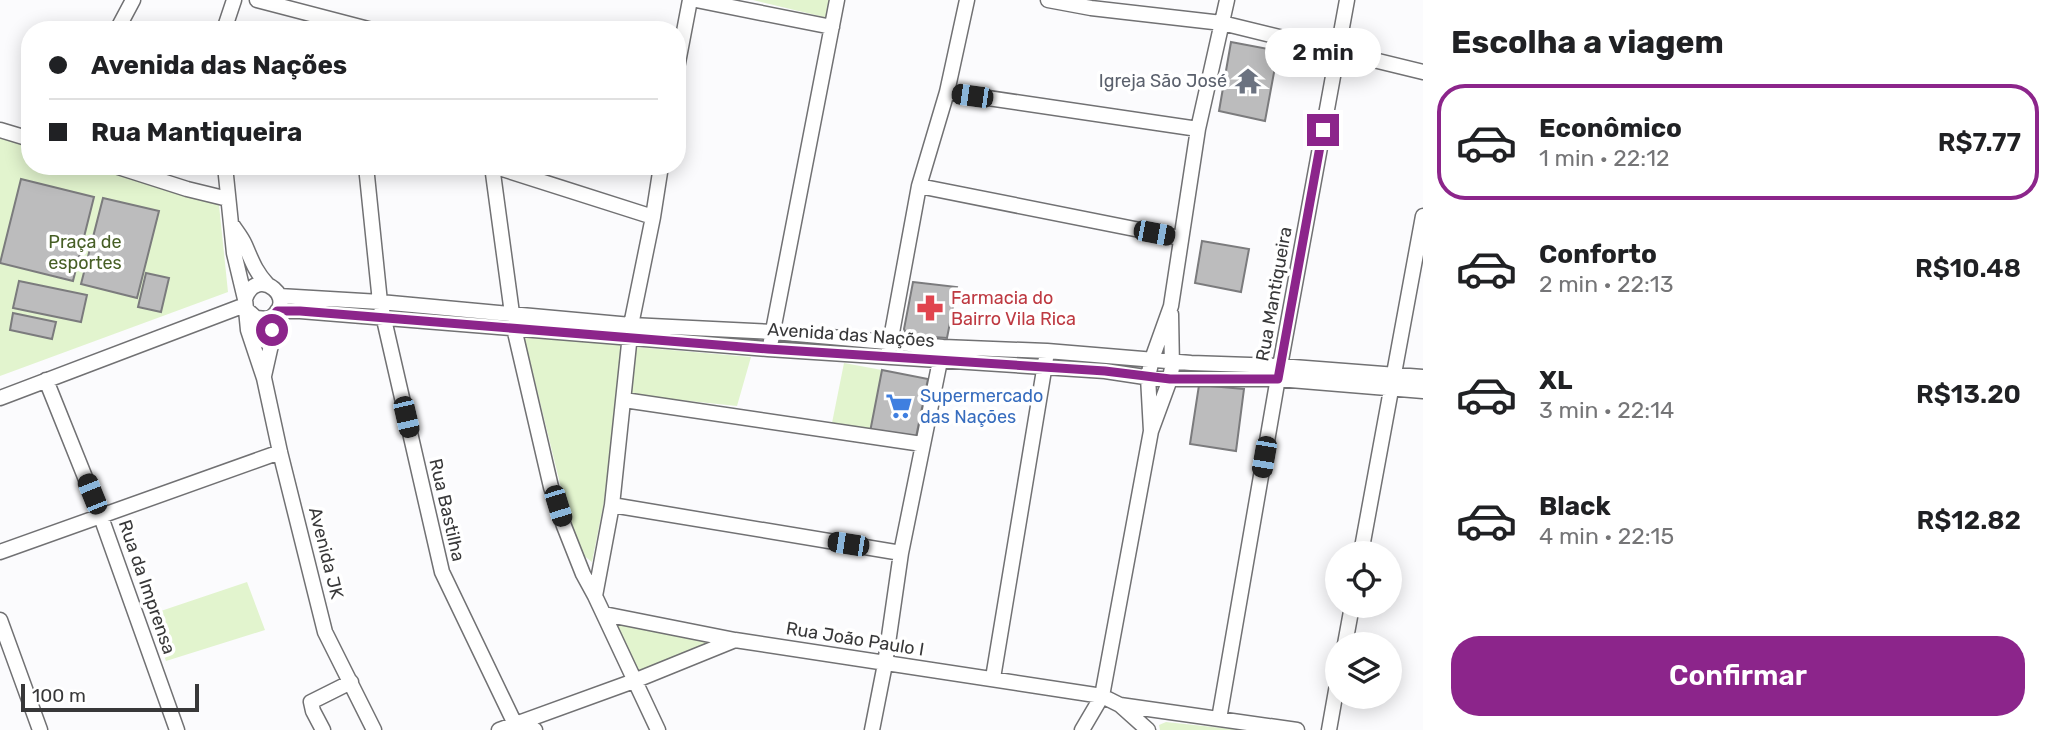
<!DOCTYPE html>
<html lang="pt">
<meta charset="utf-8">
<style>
:root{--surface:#fff;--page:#f2f2f2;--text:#202124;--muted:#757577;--line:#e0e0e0;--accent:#8c258b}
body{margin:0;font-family:Rubik,sans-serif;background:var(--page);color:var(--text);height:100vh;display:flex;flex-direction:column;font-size:26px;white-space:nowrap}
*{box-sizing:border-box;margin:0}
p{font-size:23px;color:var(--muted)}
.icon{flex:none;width:38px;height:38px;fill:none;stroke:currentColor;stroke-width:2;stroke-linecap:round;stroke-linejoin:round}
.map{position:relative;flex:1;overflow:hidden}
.sheet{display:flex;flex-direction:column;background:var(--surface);width:630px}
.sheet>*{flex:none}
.hud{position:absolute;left:21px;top:21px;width:665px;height:154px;border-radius:28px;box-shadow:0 4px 18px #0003;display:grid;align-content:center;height:154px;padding:0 28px;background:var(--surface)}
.tools{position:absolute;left:1325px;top:541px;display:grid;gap:14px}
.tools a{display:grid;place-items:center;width:77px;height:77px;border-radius:50%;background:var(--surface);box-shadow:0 4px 18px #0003;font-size:35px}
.scale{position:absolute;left:21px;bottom:18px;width:178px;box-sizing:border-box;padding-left:7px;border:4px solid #383839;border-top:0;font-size:19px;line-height:24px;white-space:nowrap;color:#383839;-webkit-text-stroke:5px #fff;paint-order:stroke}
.end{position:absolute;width:32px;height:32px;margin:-16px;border:9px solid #8c258b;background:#fff;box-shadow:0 0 0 4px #fff}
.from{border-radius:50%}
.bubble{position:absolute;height:49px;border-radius:24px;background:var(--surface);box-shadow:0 4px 18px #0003;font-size:23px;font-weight:600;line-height:49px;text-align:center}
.car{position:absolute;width:21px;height:42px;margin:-21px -10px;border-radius:9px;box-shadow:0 0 5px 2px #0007;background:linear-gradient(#222 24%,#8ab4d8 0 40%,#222 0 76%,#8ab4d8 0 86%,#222 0)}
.hud b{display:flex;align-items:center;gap:24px;height:66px;font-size:26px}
.hud b+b{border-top:2px solid var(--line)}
.hud i{width:18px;height:18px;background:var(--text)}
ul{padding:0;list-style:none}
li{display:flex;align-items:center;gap:21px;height:116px;margin:0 14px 10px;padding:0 14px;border:4px solid transparent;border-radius:28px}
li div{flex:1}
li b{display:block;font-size:26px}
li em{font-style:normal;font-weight:600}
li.on{border-color:var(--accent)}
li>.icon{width:63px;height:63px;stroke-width:1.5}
h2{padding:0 28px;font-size:32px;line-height:84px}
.action{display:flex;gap:14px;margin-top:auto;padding:14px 28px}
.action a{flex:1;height:80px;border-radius:28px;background:var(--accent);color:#fff;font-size:28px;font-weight:600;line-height:80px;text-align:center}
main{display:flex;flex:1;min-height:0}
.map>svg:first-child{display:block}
.green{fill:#e2f4ce}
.building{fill:#bcbcbd;stroke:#7b7b7d;stroke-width:2}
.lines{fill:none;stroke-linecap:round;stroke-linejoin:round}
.minor-casing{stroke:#717173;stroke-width:17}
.minor{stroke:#fff;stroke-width:14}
.route{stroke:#8c258b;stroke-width:9}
.labels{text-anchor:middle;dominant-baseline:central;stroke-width:7;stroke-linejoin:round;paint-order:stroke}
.worship-label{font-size:18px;fill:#5b616d;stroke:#fff;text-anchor:end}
.park-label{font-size:18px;fill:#475f26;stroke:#fff}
.street-label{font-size:18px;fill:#383839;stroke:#fff}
.health-label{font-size:18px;fill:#be3a42;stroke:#fff;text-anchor:start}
.shop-label{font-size:18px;fill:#366cbe;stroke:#fff;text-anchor:start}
</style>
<main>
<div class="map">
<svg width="1423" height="730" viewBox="0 0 1423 730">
<rect width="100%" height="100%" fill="#fbfbfd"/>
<!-- green -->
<path class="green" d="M753 0H831L828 18Z
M0 138 30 147V166H93L219 205 228 292 0 376Z
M524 337 623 344 604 502 592 562 583 555 570 524Z
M636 347 751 357 737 406 631 395Z
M844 363 882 370 870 432 832 423Z
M247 582 265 630 166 661 149 615Z
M615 623 712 642 637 671Z
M1166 722 1241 730H1160L1159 725Z"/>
<!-- building -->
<path class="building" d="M1231 42 1278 51 1265 121 1219 111Z
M21 179 94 197 73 281 0 263Z
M103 198 159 211 137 298 81 284Z
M1202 241 1249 249 1241 292 1195 283Z
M146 273 169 278 161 312 138 307Z
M19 281 87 295 81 322 13 308Z
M913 282 957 287 947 338 907 335 904 329Z
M13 313 56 322 52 339 10 330Z
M882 370 928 379 915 442 870 432Z
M1199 385 1244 389 1236 451 1190 444Z"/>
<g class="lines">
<!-- minor casing -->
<g class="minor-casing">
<path id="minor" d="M257 0 372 30
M696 0 832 27
M1048 0 1091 8 1222 23 1423 72
M117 30 133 0
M224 30 234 0
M677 68 690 0
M947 92 1198 129
M0 130 30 139
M115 166 187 189 228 199
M225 166 234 253 245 299 248 330 264 378 280 452 325 632 374 730
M366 166 380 302 442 572 515 724 535 730
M492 166 514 328 551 487 564 526 583 574 595 596
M493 166 653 217
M919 186 1180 238
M233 226C237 232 242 238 245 245 252 261 255 271 267 284
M279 296 380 302 631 325 774 332 943 347 1047 351 1191 363 1280 366 1423 377
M245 299C257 263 302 301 268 319L256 318 247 310
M277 311H300L768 349 1105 371 1158 379H1278L1423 391
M771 341 837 0
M889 349 919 186 947 92 967 0
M264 376 271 345 273 316
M46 380 101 517 177 730
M0 398 245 305
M624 400 922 444
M1151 431 1148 377 1152 359 1171 306 1198 129 1227 0
M612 505 901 553
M0 552 280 452
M1361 553 1423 216
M604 614 735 640 1102 696 1120 705 1297 730
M0 620 40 730
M1345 644 1352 606
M993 678 1046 358
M1120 705 1148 730
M1219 719 1280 366 1347 0
M323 730 313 711 311 702 351 682
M499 730 634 681 735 640
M658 730 595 596 612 505 631 325 653 217 661 166
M872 730 885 664 901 553 942 351
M1082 730 1102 696 1151 431 1169 382 1172 368 1171 314
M1329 730 1337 685"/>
</g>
<!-- minor -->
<use href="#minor" class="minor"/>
</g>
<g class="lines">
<!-- route -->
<path class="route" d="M272 330 273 316 277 311H300L768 349 1105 371 1170 379H1278L1323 130"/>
</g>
<!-- icons -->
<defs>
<g id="temple-bare" transform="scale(2.1)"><path d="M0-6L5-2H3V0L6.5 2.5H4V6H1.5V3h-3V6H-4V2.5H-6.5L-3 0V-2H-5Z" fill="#6b7280" stroke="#fff" stroke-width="2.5" paint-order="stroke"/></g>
<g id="pharmacy-bare" transform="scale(2.1)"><path d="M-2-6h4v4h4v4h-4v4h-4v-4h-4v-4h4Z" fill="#e0444e" stroke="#fff" stroke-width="2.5" paint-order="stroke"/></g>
<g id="supermarket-bare" transform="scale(2.1)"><path d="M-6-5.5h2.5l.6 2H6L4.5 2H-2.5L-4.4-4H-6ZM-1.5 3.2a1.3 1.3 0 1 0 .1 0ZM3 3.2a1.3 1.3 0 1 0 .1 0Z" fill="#3f7fe0" stroke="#fff" stroke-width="2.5" paint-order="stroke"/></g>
</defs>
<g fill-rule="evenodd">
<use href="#temple-bare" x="1248" y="81"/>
<use href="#pharmacy-bare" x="930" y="308"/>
<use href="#supermarket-bare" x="899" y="406"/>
</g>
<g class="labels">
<!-- worship labels -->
<g class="worship-label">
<text x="1227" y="81">Igreja São José</text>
</g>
<!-- park labels -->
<g class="park-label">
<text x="85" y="242">Praça de<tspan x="85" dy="21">esportes</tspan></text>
</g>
<!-- street labels -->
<g class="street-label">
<text transform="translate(1274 294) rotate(-80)">Rua Mantiqueira</text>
<text transform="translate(851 335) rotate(4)">Avenida das Nações</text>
<text transform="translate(447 510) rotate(77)">Rua Bastilha</text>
<text transform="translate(326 553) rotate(76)">Avenida JK</text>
<text transform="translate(147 587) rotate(71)">Rua da Imprensa</text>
<text transform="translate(855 639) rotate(9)">Rua João Paulo I</text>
</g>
<!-- health labels -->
<g class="health-label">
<text x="951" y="298">Farmacia do<tspan x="951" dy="21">Bairro Vila Rica</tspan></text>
</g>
<!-- shop labels -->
<g class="shop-label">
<text x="920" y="396">Supermercado<tspan x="920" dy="21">das Nações</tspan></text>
</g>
</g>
</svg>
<div class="tools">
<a><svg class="icon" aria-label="locate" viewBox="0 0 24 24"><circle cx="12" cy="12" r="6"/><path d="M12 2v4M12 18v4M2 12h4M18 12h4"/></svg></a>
<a><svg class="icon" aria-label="layers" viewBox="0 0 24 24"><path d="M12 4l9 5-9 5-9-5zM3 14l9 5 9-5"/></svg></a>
</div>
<div class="scale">100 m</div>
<i class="end from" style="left:272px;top:330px"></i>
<i class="end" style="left:1323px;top:130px"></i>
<div class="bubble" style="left:1265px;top:28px;width:116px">2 min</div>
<i class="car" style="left:972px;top:96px;rotate:278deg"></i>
<i class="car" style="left:1154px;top:233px;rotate:101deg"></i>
<i class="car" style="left:406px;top:417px;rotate:167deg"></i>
<i class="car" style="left:1264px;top:457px;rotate:190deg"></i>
<i class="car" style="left:92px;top:494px;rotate:338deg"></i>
<i class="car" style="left:558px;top:506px;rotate:163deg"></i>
<i class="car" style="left:848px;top:544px;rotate:279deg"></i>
<div class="hud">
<b><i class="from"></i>Avenida das Nações</b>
<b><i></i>Rua Mantiqueira</b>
</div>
</div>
<section class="sheet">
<h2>Escolha a viagem</h2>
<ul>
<li class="on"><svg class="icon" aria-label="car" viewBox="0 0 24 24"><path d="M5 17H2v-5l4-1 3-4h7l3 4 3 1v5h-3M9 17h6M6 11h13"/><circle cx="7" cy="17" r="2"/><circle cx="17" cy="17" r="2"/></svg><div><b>Econômico</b><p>1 min · 22:12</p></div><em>R$7.77</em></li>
<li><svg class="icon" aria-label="car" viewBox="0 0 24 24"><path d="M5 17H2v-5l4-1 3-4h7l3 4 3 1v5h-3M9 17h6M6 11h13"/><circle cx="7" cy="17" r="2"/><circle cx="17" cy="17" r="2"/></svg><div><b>Conforto</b><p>2 min · 22:13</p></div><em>R$10.48</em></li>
<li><svg class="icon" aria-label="car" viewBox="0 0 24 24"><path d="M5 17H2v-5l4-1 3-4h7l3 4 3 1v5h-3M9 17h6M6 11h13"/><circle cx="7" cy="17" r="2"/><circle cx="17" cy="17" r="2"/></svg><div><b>XL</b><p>3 min · 22:14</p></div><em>R$13.20</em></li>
<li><svg class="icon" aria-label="car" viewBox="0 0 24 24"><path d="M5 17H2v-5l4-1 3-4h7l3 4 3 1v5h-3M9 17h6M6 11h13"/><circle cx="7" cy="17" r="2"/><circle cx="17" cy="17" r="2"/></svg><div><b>Black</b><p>4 min · 22:15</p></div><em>R$12.82</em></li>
</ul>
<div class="action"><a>Confirmar</a></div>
</section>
</main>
